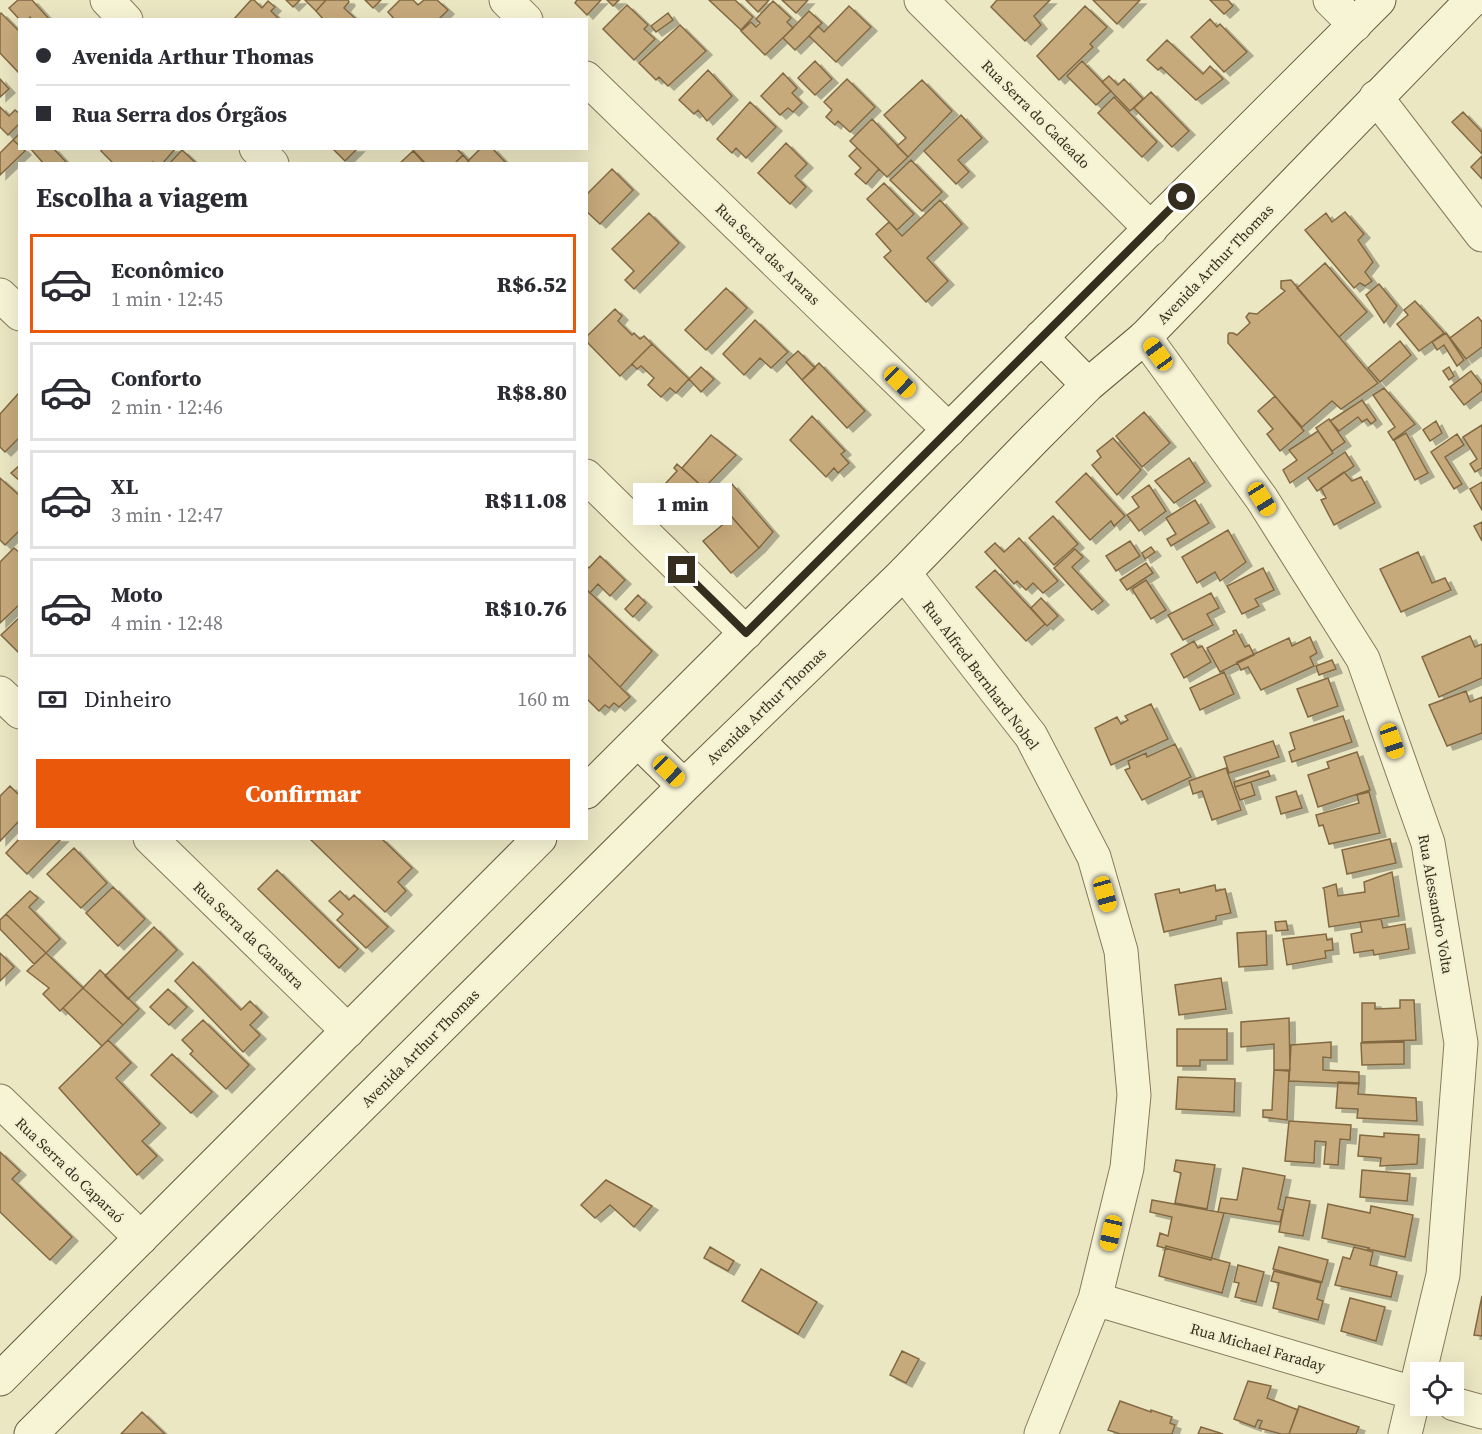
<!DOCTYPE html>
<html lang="pt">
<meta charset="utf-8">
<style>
:root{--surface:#fff;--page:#f2f2f3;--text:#2b2b33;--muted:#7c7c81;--line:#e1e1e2;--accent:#ea580c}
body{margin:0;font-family:"Source Serif 4",serif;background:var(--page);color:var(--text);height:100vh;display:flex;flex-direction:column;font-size:22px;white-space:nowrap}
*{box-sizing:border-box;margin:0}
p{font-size:20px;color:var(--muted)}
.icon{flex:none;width:33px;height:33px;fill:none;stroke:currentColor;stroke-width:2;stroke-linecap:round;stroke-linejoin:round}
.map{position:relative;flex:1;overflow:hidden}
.details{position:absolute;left:18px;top:162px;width:570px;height:678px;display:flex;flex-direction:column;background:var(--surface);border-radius:0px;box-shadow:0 6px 24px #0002}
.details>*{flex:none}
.hud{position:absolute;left:18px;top:18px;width:570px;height:132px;border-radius:0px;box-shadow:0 6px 24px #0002;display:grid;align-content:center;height:132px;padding:0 18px;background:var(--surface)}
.controls{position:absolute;left:1410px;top:1362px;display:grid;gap:12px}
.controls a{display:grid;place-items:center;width:54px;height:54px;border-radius:0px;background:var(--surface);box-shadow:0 6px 24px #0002;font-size:30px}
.end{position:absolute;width:27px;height:27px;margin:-14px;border:8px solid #352e1e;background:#fff;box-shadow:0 0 0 3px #fff}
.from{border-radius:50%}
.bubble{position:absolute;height:42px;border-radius:0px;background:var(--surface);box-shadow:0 6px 24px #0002;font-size:20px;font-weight:800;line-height:42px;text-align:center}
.car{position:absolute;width:18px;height:36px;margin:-18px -9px;border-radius:8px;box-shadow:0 0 4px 2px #0007;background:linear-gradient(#f5c518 24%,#345 0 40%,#f5c518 0 76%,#345 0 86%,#f5c518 0)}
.hud b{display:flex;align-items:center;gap:21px;height:57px;font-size:22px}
.hud b+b{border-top:2px solid var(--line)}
.hud i{width:15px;height:15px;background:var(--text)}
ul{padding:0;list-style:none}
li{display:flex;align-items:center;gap:18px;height:99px;margin:0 12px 9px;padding:0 6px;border:3px solid var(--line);border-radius:0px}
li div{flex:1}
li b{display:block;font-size:22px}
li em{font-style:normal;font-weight:800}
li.on{border-color:var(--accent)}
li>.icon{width:54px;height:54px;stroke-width:1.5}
h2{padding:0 18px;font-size:27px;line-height:72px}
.pay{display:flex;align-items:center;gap:15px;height:66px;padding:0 18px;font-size:22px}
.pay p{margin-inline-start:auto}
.action{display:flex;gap:12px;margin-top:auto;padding:12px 18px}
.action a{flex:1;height:69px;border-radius:0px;background:var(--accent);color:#fff;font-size:24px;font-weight:800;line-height:69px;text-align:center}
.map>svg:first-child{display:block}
.building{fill:#c7aa7b;stroke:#826942;stroke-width:1.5;filter:url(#shadow)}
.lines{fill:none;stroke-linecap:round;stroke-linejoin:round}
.minor-casing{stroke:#857a5b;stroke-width:35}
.secondary-casing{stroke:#665a3e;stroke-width:35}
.minor{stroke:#f7f4d6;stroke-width:33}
.secondary{stroke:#f7f4d6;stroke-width:33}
.route{stroke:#352e1e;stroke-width:8}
.labels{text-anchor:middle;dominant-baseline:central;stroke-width:4.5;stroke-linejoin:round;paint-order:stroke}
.street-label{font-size:15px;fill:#352e1e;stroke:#f3f0d2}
</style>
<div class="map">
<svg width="1482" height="1434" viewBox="0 0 1482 1434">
<defs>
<filter id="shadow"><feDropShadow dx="6" dy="4" stdDeviation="0" flood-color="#0004"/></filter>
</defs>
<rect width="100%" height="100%" fill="#ebe7c3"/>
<!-- building -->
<path class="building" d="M18 0H32L50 20H32L30 17 28 20H20L9 8Z
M251 0H254L262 8 268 1 275 7 271 11 280 20H233Z
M286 0H300L293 7Z
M305 0H326L316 11Z
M326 0H348L349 2 344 8 357 20H324L316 11Z
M365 0H381L373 8Z
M400 0H413L418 5 424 0H437L448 10 438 20H395L388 12Z
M577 0H601L587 15 575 3Z
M607 0H619L613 6Z
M709 0H735L753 17 741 30Z
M746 0H769L758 12Z
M782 0H808L796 13Z
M997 0H1050L1034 16 1041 25 1025 41 991 7Z
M1093 0H1140L1117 24Z
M1210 0H1228L1233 6 1224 14Z
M773 1 791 18 787 22 793 28 765 55 741 31 751 22 756 27 760 23 756 19Z
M627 5 648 25 644 29 655 39 634 60 603 29Z
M849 6 871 27 836 62 809 36 818 26 824 32Z
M1085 6 1107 27 1090 44 1093 47 1059 80 1037 56Z
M809 11 822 23 795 50 783 38Z
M1 13 20 32V74L0 53V14Z
M668 13 673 20 656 32 651 26Z
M1210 19 1217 27 1220 24 1247 52 1224 72 1191 37Z
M680 25 706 51 668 86 659 77 656 80 639 63Z
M1167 40 1203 74 1210 66 1223 79 1196 100 1161 67 1158 70 1147 60Z
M815 61 832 79 815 95 798 78Z
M1082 61 1111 91 1096 105 1067 76Z
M708 70 732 96 707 121 698 110 694 114 679 100Z
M783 73 797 88 792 93 802 103 793 112 788 108 780 115 761 96Z
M1109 76 1118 85 1124 79 1143 99 1130 111 1102 82Z
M0 79 9 89 0 97Z
M847 79 875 107 850 132 838 121 835 125 826 117 832 110 824 102Z
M922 80 952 111 908 157 897 146 906 138 884 115Z
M1151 92 1189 131 1172 147 1134 108Z
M1114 97 1157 142 1142 157 1098 113Z
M750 102 776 127 746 158 736 148 732 153 717 139Z
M0 107 9 116 15 110 20 114V123L8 135 0 127Z
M1463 112 1482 132V154L1452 122Z
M961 115 982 138 958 160 969 172 956 184 924 151Z
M872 119 908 157 887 177 850 141Z
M20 133V146L13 140Z
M13 140 20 146V148H22L25 151 0 175V153Z
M786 143 807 164 795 176 806 187 790 204 758 173Z
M30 148H53L68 164H44Z
M103 148H176L162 164H155L153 162 152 164H114L101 151Z
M332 148H358L345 161Z
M411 148H456L463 155 454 164H426Z
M481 148H492L507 164H471L468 161Z
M857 148 879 169 866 184 855 174 861 168 849 156Z
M182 150 197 164H169Z
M413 151 425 164H399Z
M463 155 471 164H454Z
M1482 156V179L1471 167Z
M911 160 942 192 922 211 890 180Z
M612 169 633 190 600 224 586 211V195Z
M884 183 914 214 897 230 867 199Z
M940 200 962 224 927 258 948 281 926 302 884 257 891 251 876 234 889 222 902 236Z
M1345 212 1364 234 1358 240 1373 262 1365 272 1372 281 1365 286 1360 283 1354 288 1305 230 1326 213 1332 222Z
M649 213 679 243 634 289 625 280 634 271 612 249Z
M1325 263 1367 312 1339 337 1297 288Z
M1291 280 1378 383 1341 409 1332 401 1302 427 1228 343V335L1229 333H1233L1237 335 1250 323 1246 317 1249 313 1257 314 1285 291 1281 288V281Z
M1379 284 1397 306 1384 323 1366 295Z
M726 288 747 308 706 350 685 330Z
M1415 301 1444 333 1419 351 1397 324 1408 315 1404 310Z
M615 309 622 316 618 321 632 335 634 333 640 339 644 336 652 344 620 376 586 341V337Z
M1478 317 1482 322V347L1466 359 1450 338Z
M755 320 788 352 771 368 760 358 744 375 723 354Z
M1446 333 1464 360 1457 366 1444 345 1437 350 1432 342Z
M1400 341 1411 355 1380 382 1368 368Z
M652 344 689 379 676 393 670 388 661 397 648 385 654 378 641 366 637 369 632 364Z
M798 351 815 368 802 380 786 362Z
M819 363 865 411 847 428 802 380Z
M701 367 714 379 701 392 689 379Z
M1449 367 1454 376 1449 380 1443 371Z
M1471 371 1482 385V391L1464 405 1450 387Z
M1384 388 1415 424 1393 440 1388 432 1395 427 1373 395Z
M18 394 20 395V437L5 452 0 447V414Z
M1275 396 1304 431 1280 451 1267 434 1273 429 1258 411Z
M1362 400 1376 420 1371 424 1367 419 1362 422 1358 417 1339 431 1330 421Z
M1144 412 1170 443 1142 467 1116 436Z
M812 416 845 451 841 454 849 463 838 473 834 468 826 477 790 440Z
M1329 419 1345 442 1332 451 1316 428Z
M1436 421 1442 433 1430 441 1423 430Z
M1482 425V468L1475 472 1470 464 1477 459 1463 437Z
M1318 431 1333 453 1290 483 1283 470 1297 460 1289 450Z
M1406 433 1428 473 1415 480 1394 440Z
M1457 434 1464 445 1445 457 1462 484 1454 489 1431 452Z
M711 435 736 455 704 488 682 468Z
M1113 438 1141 470 1117 495 1092 465 1101 457 1097 451Z
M1345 452 1354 466 1317 491 1308 478Z
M1189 458 1205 482 1174 503 1155 481Z
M677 464 717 500 701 514 666 483 677 471 674 468Z
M20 465V481L11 473Z
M1344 472 1352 481 1361 477 1375 503 1334 525 1321 500 1326 498 1321 488Z
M1086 473 1125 516 1114 526 1111 521 1090 540 1056 502Z
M0 478 20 496V530L5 545 0 540Z
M1482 482V510L1470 489Z
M732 484 773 532 759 548 717 500Z
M1149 485 1166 511 1139 531 1127 515 1139 507 1132 497Z
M1195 500 1209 523 1171 546 1167 539 1176 534 1166 518Z
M1053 516 1078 544 1054 565 1029 538Z
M732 517 759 548 731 573 703 541Z
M1482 522V541L1474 526Z
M1228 530 1246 562 1220 581 1215 572 1197 583 1182 557Z
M1019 538 1058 581 1043 593 1033 583 1026 590 1017 581 1014 584 985 552 995 543 1004 552Z
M1130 541 1140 556 1116 571 1106 556Z
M1151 547 1155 552 1145 559 1142 553Z
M14 548 20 553V604L0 623V562Z
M1075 549 1083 557 1072 567 1103 601 1092 610 1054 568Z
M1418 552 1432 583 1445 578 1451 590 1401 612 1380 569Z
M600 556 625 580 610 596 598 584 590 593 586 589V565L589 568Z
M1146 563 1153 573 1127 590 1120 580Z
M1263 568 1274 590 1255 599 1259 606 1242 614 1227 586Z
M995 570 1045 624 1026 641 976 587Z
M1146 580 1166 610 1151 619 1132 589Z
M586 589 652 651 620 687 586 653Z
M1211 593 1219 608 1207 614 1213 625 1183 640 1168 615Z
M638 595 646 603 633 617 625 609Z
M1041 598 1058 616 1047 626 1031 608Z
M20 617V654L1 635Z
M1236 630 1245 647 1249 645 1254 655 1220 672 1207 648 1234 634 1233 631Z
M1470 636 1475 647 1482 644V678L1439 697 1422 657Z
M1310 637 1317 653 1310 657 1314 666 1261 690 1248 667 1241 670 1237 662 1289 638 1292 646Z
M1194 641 1198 648 1202 646 1211 662 1184 678 1171 654Z
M586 653 630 697 619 707 614 703 609 708 605 705 599 711 586 698Z
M1332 660 1336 669 1319 675 1316 666Z
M1224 672 1234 694 1200 710 1190 688Z
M1328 678 1338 706 1308 717 1297 689Z
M1466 691 1470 702 1482 697V733L1447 746 1429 705Z
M1151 704 1168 739 1111 765 1095 728 1117 717 1121 724 1128 720 1125 716Z
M1343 716 1352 742 1292 762 1289 752 1295 749 1290 733Z
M1273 741 1279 757 1229 773 1224 757Z
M1175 744 1191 777 1142 800 1125 770 1130 768 1128 761 1146 753 1147 757Z
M1357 752 1370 790 1318 807 1308 775 1329 768 1327 762Z
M1226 768 1241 810 1212 820 1202 791 1193 794 1189 781Z
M1268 771 1270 776 1235 787 1234 782Z
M1251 782 1255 795 1240 800 1235 787Z
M10 786 20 796V820L0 841V796Z
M1296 791 1302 808 1281 814 1276 797Z
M1369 792 1380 833 1329 844 1323 825 1319 826 1316 815 1359 803 1357 795Z
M20 838H62L27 874 6 853Z
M381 838 412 868 398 882 406 891 385 912 310 839Z
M1390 839 1396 863 1347 874 1342 850Z
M74 848 107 883 81 908 47 874Z
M277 870 358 949 339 968 258 889Z
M1392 872 1399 916 1329 927 1324 889 1323 888 1336 884 1338 896 1365 892 1364 882Z
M1215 885 1216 891 1225 889 1231 913 1216 916V920L1164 932 1155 894 1179 889 1180 893Z
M113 887 145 919 118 946 86 913Z
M30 891 38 898 29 907 60 939 46 953 6 914Z
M340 891 349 900 354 895 388 927 366 948 337 920 343 914 329 901Z
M6 914 46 953 34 964 0 929V920Z
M1381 919 1383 928 1405 924 1409 949 1374 955 1373 950 1354 953 1351 934 1362 932 1360 922Z
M1286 921 1288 930 1276 931 1275 922Z
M154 927 177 950 128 999 105 976Z
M1266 931 1267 965 1239 967 1237 933Z
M1326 934 1327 940 1332 939 1333 950 1325 951 1326 958 1287 965 1283 939Z
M0 953 14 967 0 981Z
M46 953 83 988 60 1011 43 994 49 988 27 971Z
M193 962 241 1010 250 1001 262 1013 250 1025 260 1035 243 1052 175 981Z
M100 970 139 1009 123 1025 83 988Z
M1221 978 1226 1009 1179 1015 1175 985Z
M83 988 123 1025 102 1046 63 1008Z
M168 989 187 1007 169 1025 150 1007Z
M1400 1000H1414L1416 1040 1362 1042V1003H1375V1009L1400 1008Z
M1289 1018 1290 1070H1274V1044L1241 1047V1022Z
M203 1020 249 1065 226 1089 190 1054 193 1051 182 1040Z
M1177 1029H1227V1060H1200V1066H1177Z
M108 1040 131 1063 116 1078 160 1124 142 1141 157 1156 137 1175 59 1088Z
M1331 1042V1058L1323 1057V1070L1359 1072V1084L1289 1081 1291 1045Z
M1404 1042V1064L1362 1065 1361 1043Z
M172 1054 212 1092 191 1113 151 1075Z
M1274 1070 1289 1071 1287 1120 1263 1117V1110H1272Z
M1178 1077 1235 1079 1234 1112 1176 1109Z
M1338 1082 1359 1083 1358 1094 1416 1098 1417 1121 1357 1118 1358 1109 1336 1108Z
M1289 1121 1351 1125 1350 1140 1340 1139 1338 1165 1324 1164 1326 1142 1315 1141 1314 1163 1285 1161Z
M1384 1133 1419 1135 1417 1164 1380 1166 1381 1158 1358 1156 1360 1135 1384 1137Z
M0 1152 20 1171 12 1179 72 1237 50 1260 0 1212Z
M1176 1160 1215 1165 1207 1209 1175 1203 1181 1173 1174 1171Z
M1243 1168 1285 1176 1278 1209 1283 1210 1280 1222 1218 1212 1221 1198 1237 1200Z
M1362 1170 1410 1174 1407 1201 1360 1197Z
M606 1180 652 1206 634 1227 610 1205 595 1218 581 1205Z
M1286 1197 1310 1201 1303 1236 1279 1232Z
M1152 1200 1224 1213 1211 1260 1157 1246 1160 1233 1168 1236 1172 1217 1150 1212Z
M1328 1204 1370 1213 1371 1206 1413 1215 1405 1257 1368 1249 1369 1248 1322 1238Z
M1166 1246 1230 1263 1222 1293 1159 1276Z
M710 1247 734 1261 728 1271 704 1258Z
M1279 1247 1328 1260 1322 1282 1273 1269Z
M1354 1247 1373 1252 1370 1265 1397 1272 1391 1297 1335 1285 1343 1257 1350 1259Z
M1238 1265 1264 1272 1256 1302 1235 1297 1239 1283 1234 1282Z
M761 1269 817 1302 798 1334 742 1301Z
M1274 1271 1321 1283 1317 1299 1323 1301 1318 1320 1273 1308 1279 1283 1271 1281Z
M1482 1296V1336L1474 1335Z
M1350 1298 1385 1307 1376 1341 1341 1331Z
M902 1351 919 1359 906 1383 890 1375Z
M1248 1381 1271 1386 1267 1398 1298 1410 1289 1434H1281L1259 1428 1262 1421 1258 1420 1255 1427 1234 1419Z
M1120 1401 1151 1412V1410L1172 1417 1170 1423 1175 1425 1172 1434H1120L1108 1430Z
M1299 1406 1359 1427 1356 1434H1289Z
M142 1412 165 1434H121Z
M1201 1427 1223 1434H1198Z"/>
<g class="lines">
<!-- minor casing -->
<g class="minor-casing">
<path id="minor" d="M107 0 126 20
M506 0 526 20
M921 0 1151 229
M1330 0 1355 25
M586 78 949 430
M1376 97 1482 235
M256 148 272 164
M0 295 20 314
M1145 337 1262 499 1363 659 1428 843 1461 1043 1443 1275 1405 1434
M586 476 746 633
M904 573 1031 736 1094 857 1121 951 1134 1095 1127 1168 1095 1299 1041 1434
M0 693 20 712
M150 838 348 1031
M0 1101 141 1238
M1095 1299 1420 1395
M1454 1404 1482 1412"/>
</g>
<!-- secondary casing -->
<g class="secondary-casing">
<path id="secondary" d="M1041 337 1088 385
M638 741 684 786
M586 792 1379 0
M0 1379 540 838
M31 1434 684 786 904 573 1034 439 1088 385 1145 337 1472 0"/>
</g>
<!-- minor -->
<use href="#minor" class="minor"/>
<!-- secondary -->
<use href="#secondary" class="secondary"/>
</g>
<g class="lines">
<!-- route -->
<path class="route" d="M682 570 746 633 1182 197"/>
</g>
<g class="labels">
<!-- street labels -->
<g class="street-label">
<text transform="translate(1036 114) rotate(45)">Rua Serra do Cadeado</text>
<text transform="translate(768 254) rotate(44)">Rua Serra das Araras</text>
<text transform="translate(1215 264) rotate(-46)">Avenida Arthur Thomas</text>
<text transform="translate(981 675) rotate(53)">Rua Alfred Bernhard Nobel</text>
<text transform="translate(766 706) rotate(-44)">Avenida Arthur Thomas</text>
<text transform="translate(1436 904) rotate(80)">Rua Alessandro Volta</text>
<text transform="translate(249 935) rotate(44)">Rua Serra da Canastra</text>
<text transform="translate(420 1048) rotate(-45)">Avenida Arthur Thomas</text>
<text transform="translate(70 1170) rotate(44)">Rua Serra do Caparaó</text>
<text transform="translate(1258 1347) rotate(16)">Rua Michael Faraday</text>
</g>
</g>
</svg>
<div class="controls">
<a><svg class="icon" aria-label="locate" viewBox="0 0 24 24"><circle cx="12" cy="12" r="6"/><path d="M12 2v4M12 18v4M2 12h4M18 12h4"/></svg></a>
</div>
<i class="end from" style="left:1182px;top:197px"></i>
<i class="end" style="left:682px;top:570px"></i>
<div class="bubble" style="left:633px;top:483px;width:99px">1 min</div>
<i class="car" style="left:1158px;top:354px;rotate:324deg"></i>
<i class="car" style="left:900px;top:382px;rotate:134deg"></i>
<i class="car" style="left:1262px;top:499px;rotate:148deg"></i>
<i class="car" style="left:1392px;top:741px;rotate:161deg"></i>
<i class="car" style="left:669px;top:771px;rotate:134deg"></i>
<i class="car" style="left:1105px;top:894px;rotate:164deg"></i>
<i class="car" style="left:1111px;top:1233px;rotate:193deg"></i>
<div class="hud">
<b><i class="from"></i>Avenida Arthur Thomas</b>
<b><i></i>Rua Serra dos Órgãos</b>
</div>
<section class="details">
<h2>Escolha a viagem</h2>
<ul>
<li class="on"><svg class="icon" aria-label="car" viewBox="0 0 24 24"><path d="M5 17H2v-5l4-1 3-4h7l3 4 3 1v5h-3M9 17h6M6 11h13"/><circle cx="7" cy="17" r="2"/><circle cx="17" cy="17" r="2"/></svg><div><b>Econômico</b><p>1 min · 12:45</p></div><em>R$6.52</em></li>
<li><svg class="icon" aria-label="car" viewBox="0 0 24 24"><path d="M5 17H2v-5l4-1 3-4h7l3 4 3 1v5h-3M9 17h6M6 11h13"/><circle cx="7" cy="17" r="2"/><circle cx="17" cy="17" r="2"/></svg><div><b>Conforto</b><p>2 min · 12:46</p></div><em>R$8.80</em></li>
<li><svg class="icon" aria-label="car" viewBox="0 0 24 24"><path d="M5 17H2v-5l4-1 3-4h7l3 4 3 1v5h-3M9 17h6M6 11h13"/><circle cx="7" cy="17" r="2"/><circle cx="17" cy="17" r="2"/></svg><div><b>XL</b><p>3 min · 12:47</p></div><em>R$11.08</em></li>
<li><svg class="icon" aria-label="car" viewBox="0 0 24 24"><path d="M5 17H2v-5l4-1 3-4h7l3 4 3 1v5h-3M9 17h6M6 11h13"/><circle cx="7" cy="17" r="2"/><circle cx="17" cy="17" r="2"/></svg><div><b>Moto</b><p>4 min · 12:48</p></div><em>R$10.76</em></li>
</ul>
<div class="pay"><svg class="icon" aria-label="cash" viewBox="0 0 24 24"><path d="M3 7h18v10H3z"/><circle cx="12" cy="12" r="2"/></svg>Dinheiro<p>160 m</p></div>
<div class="action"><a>Confirmar</a></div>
</section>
</div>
